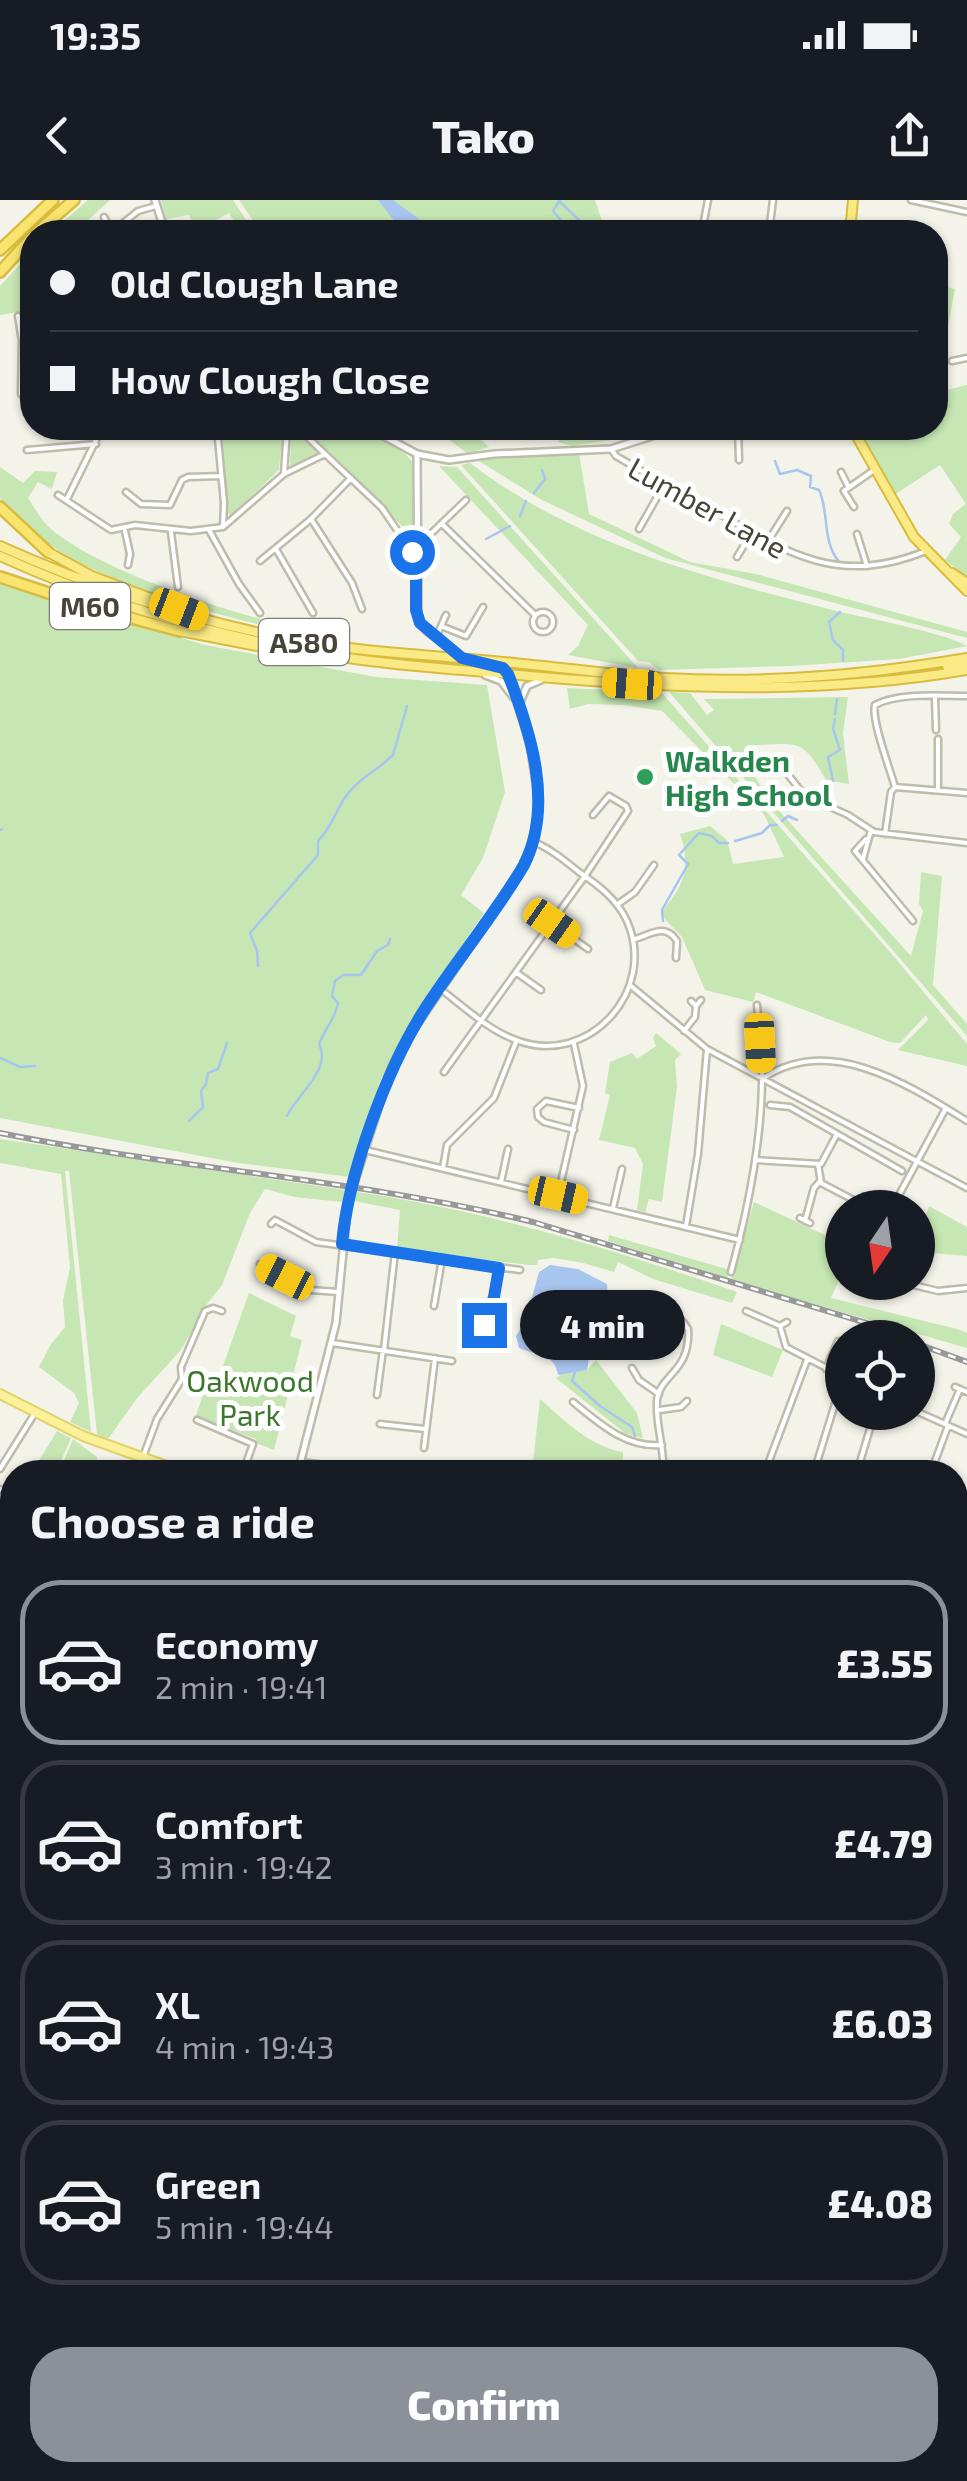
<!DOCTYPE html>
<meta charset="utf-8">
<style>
:root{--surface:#171b24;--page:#242831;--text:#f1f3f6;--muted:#9ea1a6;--line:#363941;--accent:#8c9099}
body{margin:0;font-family:"Exo 2",sans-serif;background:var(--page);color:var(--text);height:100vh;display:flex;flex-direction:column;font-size:38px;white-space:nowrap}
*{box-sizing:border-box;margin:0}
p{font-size:32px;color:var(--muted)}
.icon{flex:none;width:55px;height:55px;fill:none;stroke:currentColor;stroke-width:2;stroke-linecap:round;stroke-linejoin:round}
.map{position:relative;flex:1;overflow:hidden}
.side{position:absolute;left:0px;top:1260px;width:968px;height:1022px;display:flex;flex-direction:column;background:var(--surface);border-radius:40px 40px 0 0;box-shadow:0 2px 8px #0004}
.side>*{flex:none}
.hud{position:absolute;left:20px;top:20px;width:928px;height:220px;border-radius:40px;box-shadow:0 2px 8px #0004;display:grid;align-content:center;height:220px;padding:0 30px;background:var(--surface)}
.needle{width:65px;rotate:193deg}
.buttons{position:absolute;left:825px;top:990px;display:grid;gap:20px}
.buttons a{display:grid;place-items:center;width:110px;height:110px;border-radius:50%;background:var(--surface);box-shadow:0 2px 8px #0004;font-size:50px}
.end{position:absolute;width:45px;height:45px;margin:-22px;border:12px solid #1a73e8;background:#fff;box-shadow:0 0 0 5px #fff}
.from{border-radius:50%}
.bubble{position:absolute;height:70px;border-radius:35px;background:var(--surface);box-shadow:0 2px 8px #0004;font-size:32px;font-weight:800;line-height:70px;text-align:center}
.car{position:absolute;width:30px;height:60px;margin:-30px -15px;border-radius:12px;box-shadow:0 0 8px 2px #0007;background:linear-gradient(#f5c518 24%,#345 0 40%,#f5c518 0 76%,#345 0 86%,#f5c518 0)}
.hud b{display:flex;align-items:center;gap:35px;height:95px;font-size:38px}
.hud b+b{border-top:2px solid var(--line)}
.hud i{width:25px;height:25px;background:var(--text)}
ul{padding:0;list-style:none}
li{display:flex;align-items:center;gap:30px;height:165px;margin:0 20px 15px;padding:0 10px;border:5px solid var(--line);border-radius:40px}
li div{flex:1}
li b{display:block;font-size:38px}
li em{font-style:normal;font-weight:800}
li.current{border-color:var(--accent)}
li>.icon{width:90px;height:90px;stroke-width:1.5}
h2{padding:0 30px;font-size:45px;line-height:120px}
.action{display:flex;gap:20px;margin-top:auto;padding:20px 30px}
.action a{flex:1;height:115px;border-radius:40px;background:var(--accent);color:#fff;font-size:40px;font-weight:800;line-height:115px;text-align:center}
.status{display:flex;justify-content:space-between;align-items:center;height:70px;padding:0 50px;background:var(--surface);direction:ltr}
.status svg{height:28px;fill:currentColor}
header{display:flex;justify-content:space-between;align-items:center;height:130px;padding:0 30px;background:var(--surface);font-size:45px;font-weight:800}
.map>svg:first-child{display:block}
.green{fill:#c6e7b3}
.water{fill:#a8c5ef}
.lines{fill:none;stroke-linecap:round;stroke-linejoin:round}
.stream{stroke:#a8c5ef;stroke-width:2.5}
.minor-casing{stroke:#bfbcac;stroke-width:9}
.tertiary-casing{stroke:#bfbcac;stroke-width:10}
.primary-casing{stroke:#e1d26a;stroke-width:12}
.trunk-casing{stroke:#d9bc3e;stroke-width:12}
.motorway-casing{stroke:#d9bc3e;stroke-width:14}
.minor{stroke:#fff;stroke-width:4}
.tertiary{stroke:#fff;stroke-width:5}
.primary{stroke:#fbf19b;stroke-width:8}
.trunk{stroke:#faea85;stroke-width:8}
.motorway{stroke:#f9e46f;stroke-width:9}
.rail-casing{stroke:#989898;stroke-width:6}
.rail{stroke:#fff;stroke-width:2.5;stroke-dasharray:8;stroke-linecap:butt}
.tertiary-bridge-casing{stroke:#bfbcac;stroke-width:10;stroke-linecap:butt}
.tertiary-bridge{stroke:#fff;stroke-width:5}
.route{stroke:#1a73e8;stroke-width:12}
.leisure-dot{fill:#2e9e5b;stroke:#fff;stroke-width:4}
.labels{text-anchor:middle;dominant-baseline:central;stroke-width:10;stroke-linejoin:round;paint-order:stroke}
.shield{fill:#fff;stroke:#7f7c74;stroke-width:2.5}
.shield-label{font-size:28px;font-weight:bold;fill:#484438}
.street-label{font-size:30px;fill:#484438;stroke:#fff}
.leisure-label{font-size:30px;font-weight:bold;fill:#27864d;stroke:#fff;text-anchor:start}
.park-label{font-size:30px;fill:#3b782c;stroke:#fff}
</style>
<div class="status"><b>19:35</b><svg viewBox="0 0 49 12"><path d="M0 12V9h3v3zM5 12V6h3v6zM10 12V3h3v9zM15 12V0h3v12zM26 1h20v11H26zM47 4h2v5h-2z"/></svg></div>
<header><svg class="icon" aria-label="back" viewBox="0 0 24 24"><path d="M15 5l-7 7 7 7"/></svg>Tako<svg class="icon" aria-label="share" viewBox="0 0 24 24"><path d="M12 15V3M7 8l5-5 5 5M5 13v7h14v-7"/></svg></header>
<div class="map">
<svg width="967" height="2281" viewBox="0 0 967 2281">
<rect width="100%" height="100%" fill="#f4f3e9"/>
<!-- green -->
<path class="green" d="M88 0H110L75 32H51Z
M161 0H233L254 32H241L229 13 196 31 189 15 166 19Z
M239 0H595L602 21 622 32H579L573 29 571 32H261Z
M32 51V110L0 115V86Z
M935 84 955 89 935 193Z
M967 185V377L945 360 961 337 949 324 953 314 966 304 940 265 894 295 857 228H935V193Z
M217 228H283L279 270 230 316 227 311Z
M291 228 320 253 290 268Z
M302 228C348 228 378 223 412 261L414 338Z
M434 228H468L489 247 468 254Z
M563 228H611V240L572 246 558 242Z
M579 253 589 314 690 362 756 374 967 432V438L665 358 542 300 477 260Z
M470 263C577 345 708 378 836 411 867 418 945 433 967 446L899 459 790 466 659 470 649 462 638 461 461 265Z
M439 266 457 267 638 468 568 455 578 446 588 425Z
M0 267 23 283 35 271 57 272 52 289 38 282 28 298C35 309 41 320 51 329 100 370 216 408 279 424L277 429C192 408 53 373 0 298Z
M0 384 205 445 376 477 487 485 505 592 483 658 461 695 484 713 432 789 382 876 350 977 238 963 0 918Z
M567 488 661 492 890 752 967 844V866L898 850 928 820 926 815 900 843 890 842 756 792 753 802 705 790 682 737 660 714C683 687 692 669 680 634L710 626 727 640 733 664 784 657 764 614 662 511 623 505 588 504 570 509Z
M669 492 690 493 707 515 714 510 704 499 848 497 843 533 849 584 826 580C800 533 796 546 747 545L746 563 772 603 911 756 923 711 919 704 921 672 942 676 933 785 967 824V836Z
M656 833 681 854 675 860 677 887 662 1002 649 999 645 1012 637 1010 643 964 635 948 599 940 610 895 605 893 610 862 632 853 637 859 656 846 653 838Z
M0 939 346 990 342 1002 295 997 265 989 250 1013 222 1085 207 1104 181 1150 138 1197 108 1239 97 1234 69 971H65L91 1232 70 1222 79 1203 74 1193 39 1167 51 1144 65 1127 63 1100 70 1068 61 974 0 963Z
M357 992C488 1011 612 1049 737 1092L732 1103 653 1079 618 1062 614 1072 583 1063 554 1058 538 1060 537 1065H529L397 1049 400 1010 354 1001Z
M754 1002 842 1043V1073L831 1098 957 1129 967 1133V1148L731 1080Z
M929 1006 967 1027V1056L918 1052V1037Z
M609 1035 730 1070 727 1078 608 1041Z
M249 1093 296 1116 290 1136 302 1140 274 1250 256 1243V1239L196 1216 204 1191 213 1194Z
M721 1124 783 1150 772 1177 713 1155Z
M596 1160 637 1213 643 1238 626 1234 556 1178 566 1171 587 1170Z
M540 1199C565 1221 589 1246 623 1252V1272H532Z
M57 1231 71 1238 56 1272H32Z
M73 1239 97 1257V1272H59Z
M955 1797 967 1798V2061L955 2059Z
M955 2086 967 2087V2236L955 2241Z
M462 2270H877L848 2281H470Z"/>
<!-- water -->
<path class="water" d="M378 0H393L430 27 431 32H403Z
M550 1065 578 1069 607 1084C609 1105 598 1119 591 1138 588 1148 590 1159 587 1170L558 1175C555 1153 537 1156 519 1148L516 1136 525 1122 539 1072Z
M955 2158 967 2163V2224H955Z"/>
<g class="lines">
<!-- stream -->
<path class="stream" d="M560 2 579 20 603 32
M547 32 554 30 562 32 564 24 553 11 560 0
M575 239 582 228
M775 261 780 274 797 270 811 276 810 287 819 290C830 314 821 341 840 363
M534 293 545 279 542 270
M520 316 526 301
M486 339 510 326
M840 412 829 422 833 440 843 450V461
M835 514 837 499
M833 581 828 557 840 550 833 529 835 519
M782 621 788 616 797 620
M0 630 2 629
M735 641 762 633 770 625H777
M663 721 662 710 688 664 679 655 699 633 712 636 719 643H728
M258 766 257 751 250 733 318 655V641C331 628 335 613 344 599 356 580 378 570 393 555L407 506
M0 858 20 867 35 866
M287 916C299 892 332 869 319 844 325 828 335 820 338 803L332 796 335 781 343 775H361L377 751 388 745 390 739
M189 921 203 907 201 891 206 884 208 873 218 869 227 843
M575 1172 572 1181 600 1206 632 1227 635 1236"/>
<!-- minor casing -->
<g class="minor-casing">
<path id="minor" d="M911 0 967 12
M104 17 111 30
M112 32 138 11 156 6
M702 32 708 0
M769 32 773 0
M874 32 875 28
M18 116 22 141 21 194 32 202
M22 141 32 139
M952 161 967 158
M217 228 224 303 223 327
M298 228 325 254
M738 228 739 260
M611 249 616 256 640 270C665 284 691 297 715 311 789 355 840 386 926 351
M27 250 96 244
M841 272 848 286
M284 274 287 228
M126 292 141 304 170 305 182 280 188 277 221 276
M58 295 111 330 135 325 191 331 223 327 284 274 325 254 382 308 412 352H417
M67 299 102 228
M854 307 844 291 874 270
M311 319 352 383 362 409
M442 324 535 415
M639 329 664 285
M209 330 239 384 260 413
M125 331 130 354 128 365
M171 332 178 387
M857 334 867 366
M768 341 787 311
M417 347 466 300
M276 349 313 413
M737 357 752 332
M260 361 311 319 351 278
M533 422a10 10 0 1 1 20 0a10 10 0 1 1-20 0Z
M441 426 446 415
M436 438 441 426 466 436 483 407
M935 498 936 530
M938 539V589
M786 572 804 595 848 615 874 632 967 643
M895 587 967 593
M885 634 891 592 895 587C890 569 871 520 875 505 899 492 940 496 967 496
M866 639 855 651 913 721
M863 659 871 630
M618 704 635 692 654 665
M552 723 588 749
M635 739C652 734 665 723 677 741L676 758
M517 773 541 790
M631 786 707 849 967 988
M439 788C463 806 488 830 516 840 588 868 658 791 627 721 617 699 598 685 579 672 565 661 551 649 534 642
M691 801 696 806 701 800
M684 831 695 817 696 806
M444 872 585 676 628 611 626 606 609 596 593 615
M762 879C829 833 907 884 967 921
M770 905 790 907 902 971
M574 930 544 922 538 917 537 909 546 901 579 908
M365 950 740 1040
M755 960 821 964 837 934
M818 964 821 983 869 1008
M443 968 447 945 494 898 516 842
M501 982 508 949
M558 995 583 886 574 844
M613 1008 622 969
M892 1008 946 908
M800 1018 810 1023
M805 1021 814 988 820 981
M271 1024 275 1020 316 1042 520 1070
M686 1026 698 954 707 849
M260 1064 310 1090 339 1092
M731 1072C748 1010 761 946 762 882 763 856 759 830 757 805
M901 1082 938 1091 967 1088
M434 1106 442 1059
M746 1111 780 1126 787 1122
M780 1126 786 1147 842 1176
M480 1137 494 1097 499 1070
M332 1143 452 1161
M629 1147 622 1139C618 1095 675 1103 688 1129 691 1172 660 1174 657 1200 655 1224 665 1249 663 1272
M384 1150 395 1052
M632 1168 639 1180 659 1194
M826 1169 838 1141
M918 1175 922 1165
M955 1187 967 1192
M377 1195 383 1150
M573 1202C600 1224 626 1248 662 1245
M660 1210 681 1207 687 1201
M918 1212 967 1234
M197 1220 253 1244 243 1272
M380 1224 425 1229
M945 1224 960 1189
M424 1248 435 1158
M143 1257 157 1219 182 1179 181 1167 205 1111 213 1108 222 1111
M301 1262 383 1272
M0 1269 35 1213
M765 1272 807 1160
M814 1272 842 1181
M857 1272 875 1212
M931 1272 948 1226
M0 1289 2 1290
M955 1324 967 1333
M955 1681 967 1682
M955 1746 967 1637
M955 1757 967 1758
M955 2063 967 2065
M916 2281H933"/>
</g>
<!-- tertiary casing -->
<g class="tertiary-casing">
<path id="tertiary" d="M155 0 165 32
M369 228 417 254 449 260 494 254 611 249 677 228
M417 254 418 419 427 431 460 456
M485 475 501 481 514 498
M520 502 527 486 541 480
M357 974 389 874 401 848 518 675 533 642 539 603 530 543 507 471 490 464
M298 1272 336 1123 348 1001"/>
</g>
<!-- primary casing -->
<g class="primary-casing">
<path id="primary" d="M0 1194 83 1236 183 1272
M967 1391 960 1414 967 1432"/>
</g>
<!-- trunk casing -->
<g class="trunk-casing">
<path id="trunk" d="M850 32 853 0
M852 228 914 337 967 391
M0 346C101 391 209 426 318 444 383 454 449 456 514 463 564 468 615 475 665 478 767 484 867 475 967 458
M48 352 92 376 153 399
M0 356C110 406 228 440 348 458 408 467 469 470 529 476 675 489 822 495 967 470
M952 373 967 383
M180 431 267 448
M947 466 967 463"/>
</g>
<!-- motorway casing -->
<g class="motorway-casing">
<path id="motorway" d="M37 32 74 0
M0 50 53 0
M0 72 32 37
M0 307 48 352
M0 377 94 408 180 431
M0 1901 12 1908
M0 1921 12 1930
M0 1947 12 1953
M0 1974 12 1982
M0 1986 12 1994
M0 2016 12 2026
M0 2028 12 2034
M0 2057 12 2065
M305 2270 318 2281
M410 2270 420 2281
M431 2270 439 2281
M446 2270 453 2281"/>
</g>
<!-- minor -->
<use href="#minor" class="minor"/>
<!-- tertiary -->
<use href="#tertiary" class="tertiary"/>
<!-- primary -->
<use href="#primary" class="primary"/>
<!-- trunk -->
<use href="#trunk" class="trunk"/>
<!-- motorway -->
<use href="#motorway" class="motorway"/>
<!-- rail casing -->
<g class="rail-casing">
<path id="rail" d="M0 933C177 969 358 979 533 1022L916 1138
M918 1144 967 1162"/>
</g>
<!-- rail -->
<use href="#rail" class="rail"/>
<!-- tertiary-bridge casing -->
<g class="tertiary-bridge-casing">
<path id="tertiary-bridge" d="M348 1001 357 974"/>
</g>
<!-- tertiary-bridge -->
<use href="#tertiary-bridge" class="tertiary-bridge"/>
</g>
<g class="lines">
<!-- route -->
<path class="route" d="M412 352H416V410L420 423 462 458 503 468 508 474C531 533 554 605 524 665 494 716 455 762 423 812 386 871 348 974 342 1044L499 1068 494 1097 484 1125"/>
</g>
<!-- markers -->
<circle class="leisure-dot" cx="645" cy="577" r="10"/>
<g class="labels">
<!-- shield labels -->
<g class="shield">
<rect x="50" y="383" width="80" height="46" rx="8"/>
<rect x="259" y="419" width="90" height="46" rx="8"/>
</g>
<g class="shield-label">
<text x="90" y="406">M60</text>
<text x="304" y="442">A580</text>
</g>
<!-- street labels -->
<g class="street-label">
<text transform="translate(708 307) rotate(29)">Lumber Lane</text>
</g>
<!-- leisure labels -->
<g class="leisure-label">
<text x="665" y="560">Walkden<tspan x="665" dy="34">High School</tspan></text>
</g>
<!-- park labels -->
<g class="park-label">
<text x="250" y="1180">Oakwood<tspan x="250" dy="34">Park</tspan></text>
</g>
</g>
</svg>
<div class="buttons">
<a><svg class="needle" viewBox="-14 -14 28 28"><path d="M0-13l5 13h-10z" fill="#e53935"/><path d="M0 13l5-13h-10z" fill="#9ea1a6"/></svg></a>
<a><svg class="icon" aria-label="locate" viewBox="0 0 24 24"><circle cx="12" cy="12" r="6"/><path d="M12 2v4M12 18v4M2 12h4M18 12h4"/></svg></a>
</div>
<i class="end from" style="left:412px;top:352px"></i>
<i class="end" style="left:484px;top:1125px"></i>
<div class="bubble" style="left:520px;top:1090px;width:165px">4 min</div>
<i class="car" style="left:179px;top:409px;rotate:111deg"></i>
<i class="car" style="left:632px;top:484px;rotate:274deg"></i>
<i class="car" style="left:552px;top:723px;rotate:125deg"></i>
<i class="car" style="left:760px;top:843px;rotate:177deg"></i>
<i class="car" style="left:558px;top:995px;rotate:103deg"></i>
<i class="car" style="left:285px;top:1077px;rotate:297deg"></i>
<div class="hud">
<b><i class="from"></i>Old Clough Lane</b>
<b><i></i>How Clough Close</b>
</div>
<section class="side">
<h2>Choose a ride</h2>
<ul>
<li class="current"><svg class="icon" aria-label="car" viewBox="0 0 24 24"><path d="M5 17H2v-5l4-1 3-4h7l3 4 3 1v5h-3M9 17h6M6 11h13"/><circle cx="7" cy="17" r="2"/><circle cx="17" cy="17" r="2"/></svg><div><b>Economy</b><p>2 min · 19:41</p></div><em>£3.55</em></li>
<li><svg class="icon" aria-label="car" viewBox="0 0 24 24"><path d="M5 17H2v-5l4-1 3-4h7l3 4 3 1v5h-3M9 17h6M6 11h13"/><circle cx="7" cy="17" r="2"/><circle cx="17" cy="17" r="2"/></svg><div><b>Comfort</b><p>3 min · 19:42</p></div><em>£4.79</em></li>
<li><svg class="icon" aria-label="car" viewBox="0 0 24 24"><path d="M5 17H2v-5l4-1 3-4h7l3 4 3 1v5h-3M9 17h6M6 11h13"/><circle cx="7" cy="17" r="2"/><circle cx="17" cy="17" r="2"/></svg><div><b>XL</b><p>4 min · 19:43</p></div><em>£6.03</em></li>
<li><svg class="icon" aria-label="car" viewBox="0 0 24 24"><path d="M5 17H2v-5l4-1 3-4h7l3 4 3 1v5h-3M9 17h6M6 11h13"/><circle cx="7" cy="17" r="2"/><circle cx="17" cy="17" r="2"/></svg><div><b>Green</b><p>5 min · 19:44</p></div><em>£4.08</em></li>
</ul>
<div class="action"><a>Confirm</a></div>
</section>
</div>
